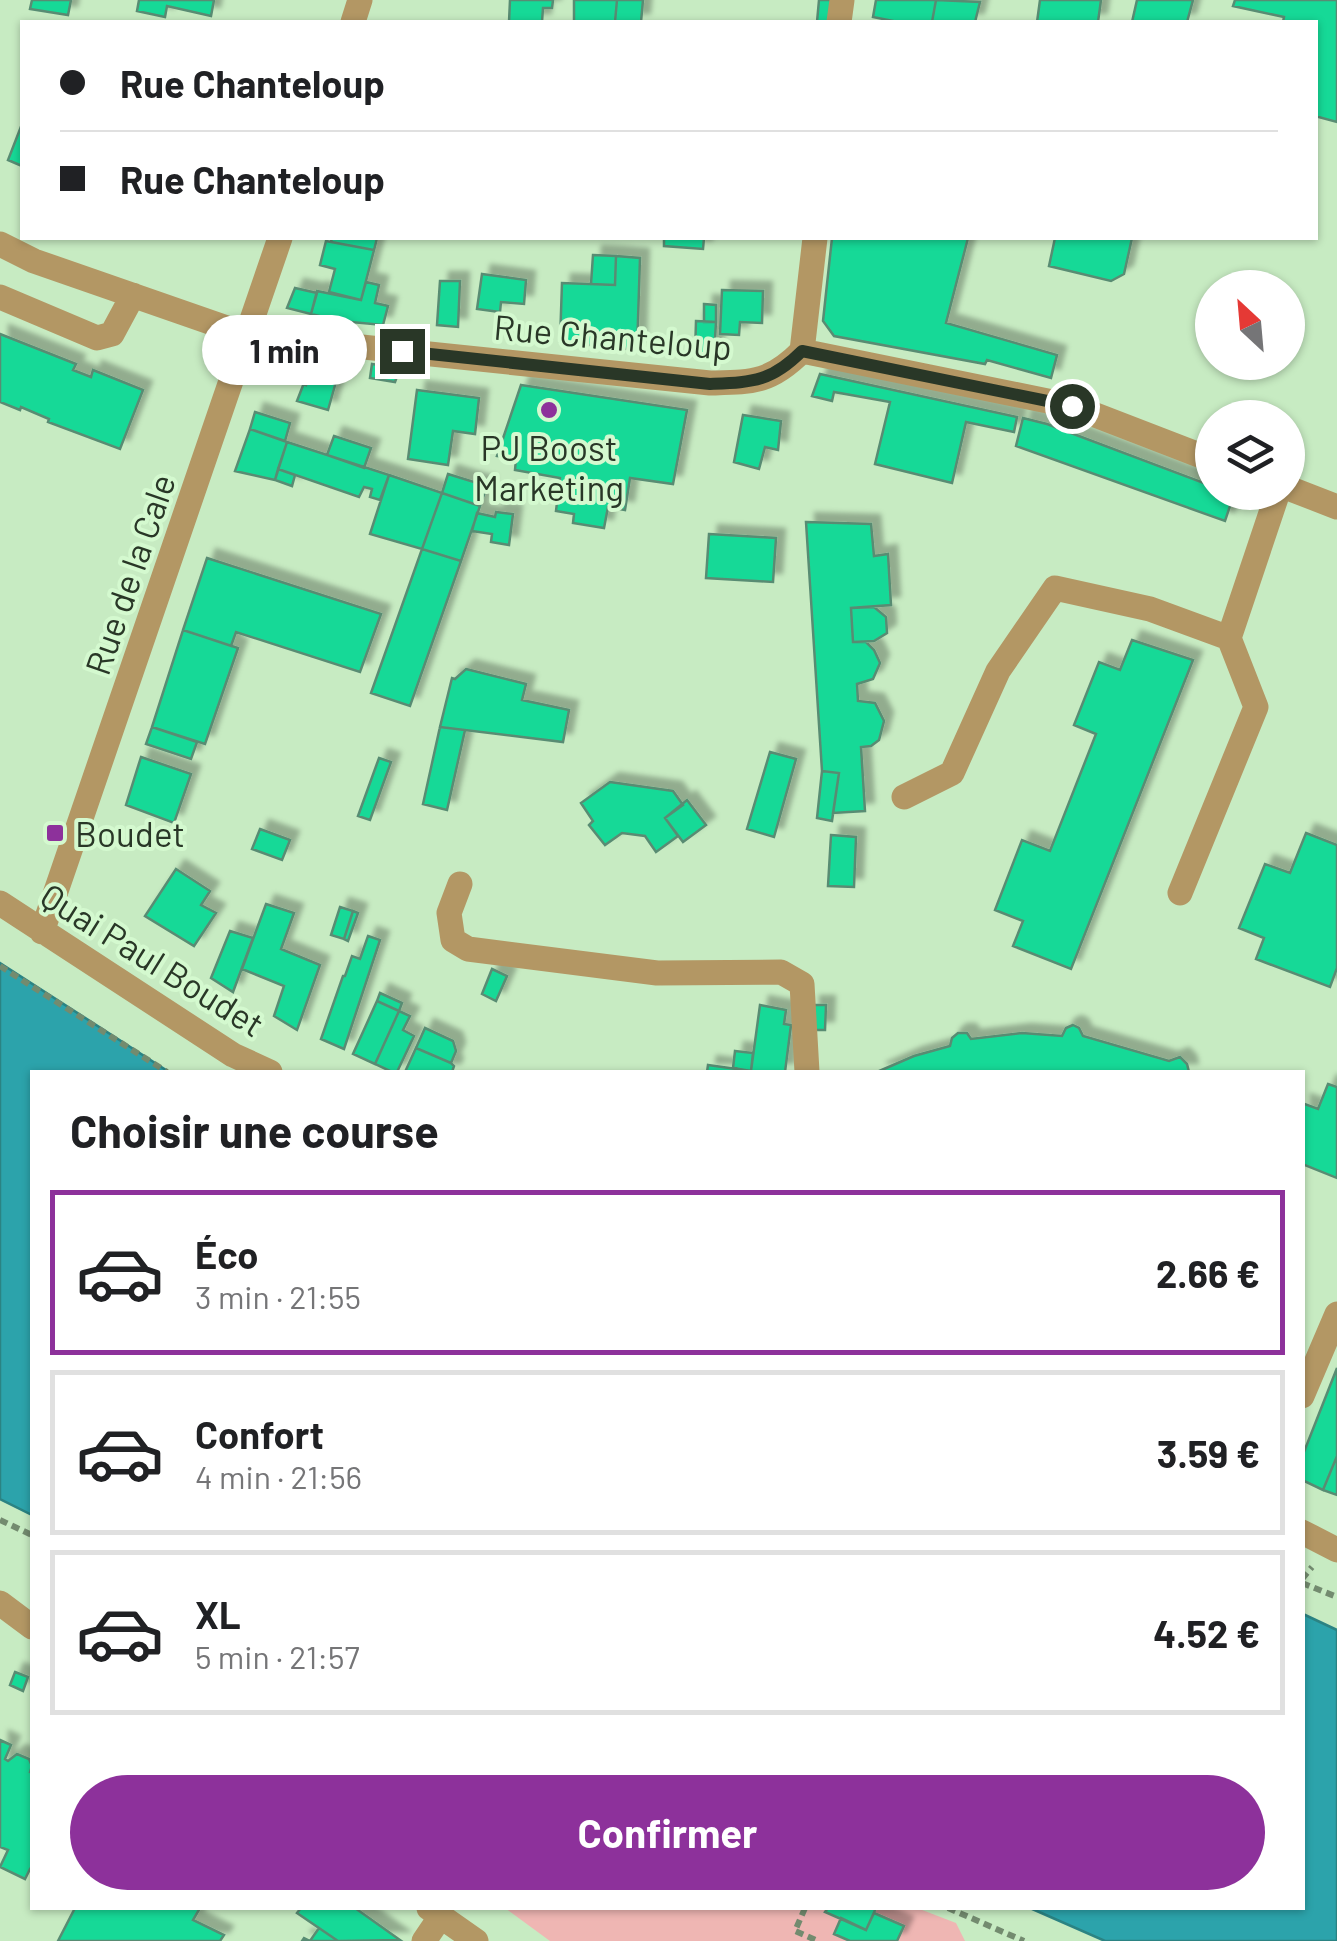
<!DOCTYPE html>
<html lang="fr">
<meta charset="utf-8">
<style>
:root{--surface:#fff;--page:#f2f2f2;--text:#202124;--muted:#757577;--line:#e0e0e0;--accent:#8d319b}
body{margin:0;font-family:Barlow,sans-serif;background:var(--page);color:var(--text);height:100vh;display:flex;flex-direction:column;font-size:38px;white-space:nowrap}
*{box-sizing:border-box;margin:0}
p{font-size:32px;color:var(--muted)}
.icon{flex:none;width:55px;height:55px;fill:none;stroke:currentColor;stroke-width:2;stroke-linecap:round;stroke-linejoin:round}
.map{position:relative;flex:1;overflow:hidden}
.side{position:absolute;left:30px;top:1070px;width:1275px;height:840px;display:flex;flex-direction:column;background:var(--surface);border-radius:0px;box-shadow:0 2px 8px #0004}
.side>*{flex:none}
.guide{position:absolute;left:20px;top:20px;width:1298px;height:220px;border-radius:0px;box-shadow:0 2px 8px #0004;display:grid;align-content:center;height:220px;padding:0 40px;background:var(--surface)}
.needle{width:65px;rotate:334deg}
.tools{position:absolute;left:1195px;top:270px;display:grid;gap:20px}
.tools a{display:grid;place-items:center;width:110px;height:110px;border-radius:50%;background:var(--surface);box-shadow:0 2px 8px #0004;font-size:50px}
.end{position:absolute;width:45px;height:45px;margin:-22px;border:12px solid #293727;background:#fff;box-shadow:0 0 0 5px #fff}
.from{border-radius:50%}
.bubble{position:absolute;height:70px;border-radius:35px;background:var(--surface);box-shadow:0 2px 8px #0004;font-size:32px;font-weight:700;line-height:70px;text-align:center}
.guide b{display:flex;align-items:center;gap:35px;height:95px;font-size:38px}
.guide b+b{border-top:2px solid var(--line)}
.guide i{width:25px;height:25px;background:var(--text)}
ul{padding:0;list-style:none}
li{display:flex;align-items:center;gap:30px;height:165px;margin:0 20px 15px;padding:0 20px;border:5px solid var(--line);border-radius:0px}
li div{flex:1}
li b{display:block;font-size:38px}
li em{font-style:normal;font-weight:700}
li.active{border-color:var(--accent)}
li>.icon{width:90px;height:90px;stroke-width:1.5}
h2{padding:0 40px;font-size:45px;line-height:120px}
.cta{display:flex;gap:20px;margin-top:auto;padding:20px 40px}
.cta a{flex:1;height:115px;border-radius:60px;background:var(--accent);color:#fff;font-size:40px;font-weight:700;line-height:115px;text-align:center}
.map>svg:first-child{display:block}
.green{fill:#efb6b3}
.water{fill:#2ca3ab;stroke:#2b8383;stroke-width:2.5}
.building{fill:#19d997;stroke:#598c73;stroke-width:2.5;filter:url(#shadow)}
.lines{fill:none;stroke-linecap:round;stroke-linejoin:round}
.path{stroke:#738b6f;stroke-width:6;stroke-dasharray:8 5;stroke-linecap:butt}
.minor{stroke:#b39764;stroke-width:25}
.route{stroke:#293727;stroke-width:12}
.poi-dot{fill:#8d319b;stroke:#d4f9cf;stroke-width:4}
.labels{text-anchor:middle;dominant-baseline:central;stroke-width:8;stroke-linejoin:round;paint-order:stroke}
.street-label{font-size:35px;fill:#293727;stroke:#d4f9cf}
.poi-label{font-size:35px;fill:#293727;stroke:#d4f9cf}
</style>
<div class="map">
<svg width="1337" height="1941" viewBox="0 0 1337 1941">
<defs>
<filter id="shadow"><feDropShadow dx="9" dy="-9" stdDeviation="2.5" flood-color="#0004"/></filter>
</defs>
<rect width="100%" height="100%" fill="#c7ebc2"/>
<!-- green -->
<path class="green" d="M505 1908H917L956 1923 965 1941H550Z"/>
<!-- water -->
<path class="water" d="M0 963 169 1072H32V1515L0 1499Z
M1303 1614 1337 1630V1941H1105L1030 1908H1302Z"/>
<!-- building -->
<path class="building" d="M32 0H71L68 15 30 9Z
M139 0H214L211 16 167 6 165 17 137 11Z
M510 0H553L552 8H543L542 22H509Z
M574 0H617L615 22H574Z
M617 0H643L641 22H615Z
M819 0H837L836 22H817Z
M876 0H936L932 22H898L873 17Z
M936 0 980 2 975 22H932Z
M1040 0H1101L1098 22H1037Z
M1137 0H1193L1187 22H1132Z
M1235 0H1337V122L1315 116V22H1283L1284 17 1233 6Z
M22 124V166L8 160Z
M332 238H377L374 250 331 242Z
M664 238H704L703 249 664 246Z
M832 238H968L946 323 1057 355 1051 378 987 360 985 364 834 336 823 321Z
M1055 238H1132L1124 274 1111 281 1049 266Z
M326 241 374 250 361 300 329 292 335 269 320 265Z
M593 255 616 256 615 285 591 284Z
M616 256 640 258 637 350 560 342 562 283 615 285Z
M482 274 526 280 524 304 501 302 500 312 477 309Z
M440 281H460L458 327 437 325Z
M366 282 379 285 375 303 388 306 383 325 340 321 311 314 317 291 361 300Z
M295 288 317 293 311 314 287 308Z
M722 290 763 291 762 323 740 322 739 335 720 334Z
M704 304 716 305V322H704Z
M696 321 716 322 714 355 695 354Z
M0 334 76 364 73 370 91 377 93 370 143 390 120 449 48 422 49 419 21 407 20 410 0 402Z
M280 339 316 352 306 385 269 371Z
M316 352 343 357 328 410 297 401Z
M372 364 400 368 395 382 370 378Z
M820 374 1017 417 1014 432 966 422 952 483 875 464 890 402 834 392 832 401 812 396Z
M521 385 687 410 673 484 630 478 625 510 608 507 604 528 573 523 574 514 556 511 560 478 515 470 516 459 497 456Z
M417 390 479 398 475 434 453 431 448 465 408 459Z
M255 412 290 423 285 441 250 429Z
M743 415 781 421 778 450 765 447 759 469 734 462Z
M1023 418 1047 424 1212 486V492L1234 494 1225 521 1016 446Z
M250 429 287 442 275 480 235 471Z
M334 436 371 448 364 468 327 455Z
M287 442 389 475 380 500 370 497 372 489 364 487 359 497 278 469Z
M278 469 295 475 292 486 275 480Z
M448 474 487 486 480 506 442 493Z
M389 475 442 493 422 549 370 534Z
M442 493 480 506 461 561 422 549Z
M496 512 513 514 509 545 491 542 492 534 472 531 477 513 495 517Z
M806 522 871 524 874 556 888 554 891 605 851 608 853 642H866L874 650 880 663 873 679 857 684 858 701 875 703 884 721 879 740 871 746 861 747 865 811 833 813 839 773 822 771Z
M709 534 776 538 773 582 706 578Z
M422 549 461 561 410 706 371 693Z
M207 558 381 614 360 672 236 632 231 646 183 630Z
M874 607 886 617 887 633 874 641 853 642 851 608Z
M183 630 238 648 205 744 152 727Z
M1132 640 1193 660 1071 969 1013 946 1023 921 995 910 1022 840 1050 851 1096 734 1074 725 1099 662 1120 670Z
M466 669 526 684 522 700 569 710 563 742 440 727 452 678 455 679Z
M152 727 197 742 191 759 146 744Z
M440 727 465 730 447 810 423 804Z
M770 752 796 759 774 837 747 829Z
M141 757 191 774 174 823 126 805Z
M379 758 391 762 370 820 358 816Z
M822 771 839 773 832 821 817 818Z
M610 782 673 791 683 805 665 818 678 836 656 852 645 836 622 833 605 845 589 825 593 821 581 803Z
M687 800 706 825 683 842 665 818Z
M260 829 290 840 282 860 252 849Z
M1306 833 1337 845V968L1330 987 1256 959 1264 938 1239 928 1265 864 1290 873Z
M831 835 856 837 854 887 828 886Z
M176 869 210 891 201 905 216 913 194 946 145 916Z
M266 904 294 913 281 949 320 965 297 1030 274 1016 284 986 242 969Z
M340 907 353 911 344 939 331 935Z
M353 911 358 913 348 941 344 939Z
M230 931 253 938 233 992 211 978Z
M368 936 380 940 344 1049 321 1039 343 976H345L352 956 360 959Z
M492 969 507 976 496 1001 482 994Z
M380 993 402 1003 399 1011 377 1001Z
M377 1001 399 1011 375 1064 353 1054Z
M760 1005 786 1010 784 1024 791 1025 785 1072 751 1071Z
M811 1005H826L825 1030H812Z
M399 1011 410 1016 403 1030 414 1036 397 1072H392L375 1064Z
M1073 1025 1079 1028 1083 1036 1169 1061 1180 1057 1187 1064 1189 1072H877L914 1056 950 1046 952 1038 958 1033H967L971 1039 1022 1033 1062 1036 1066 1028Z
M425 1028 453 1041 456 1051 451 1063 416 1048Z
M416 1048 451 1063 454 1066 452 1072H405Z
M735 1051 753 1053 751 1071 733 1068Z
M708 1065 751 1071 767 1072H707Z
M1328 1084 1337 1087V1178L1302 1164V1103L1318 1109Z
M1337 1368V1456L1323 1490 1302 1480V1457Z
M1337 1456V1495L1323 1490Z
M15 1672 28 1677 23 1691 10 1685Z
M0 1740 11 1745 5 1759 8 1761 17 1754 29 1759 32 1766 30 1772 32 1773V1870L30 1869 25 1879 0 1867 8 1850 0 1847Z
M75 1908H200L193 1920 224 1935 220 1941H58Z
M301 1908H355L400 1940 338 1941 297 1913Z
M828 1908H876L866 1930 825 1912Z
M874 1913 904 1926 897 1941H850L834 1934 841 1918 866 1930Z
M319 1928 338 1941H302L304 1938 310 1941Z"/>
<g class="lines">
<!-- path -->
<path class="path" d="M0 966 167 1072
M0 1520 32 1535
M1302 1579 1312 1567
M1302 1583 1337 1597
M805 1908 795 1931 818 1941
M948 1908 1024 1941"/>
<!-- minor -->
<path class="minor" d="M353 22 360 0
M839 22 842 0
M0 244 34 261 247 335 710 383C753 382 770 383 802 351L1072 406 1212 460
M0 297 97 338 112 334 133 295
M802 351 815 238
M1288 488 1337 507
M904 797 952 773 998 671 1055 588 1150 609 1229 638
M460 884 449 913 453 940 468 949 657 973 781 972 802 984 807 1072
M1180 893 1256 707 1229 638 1278 492
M0 903 233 1055 270 1072
M42 932 280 238
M1302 1396 1337 1314
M1302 1532 1337 1550
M0 1603 32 1627
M429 1908 476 1941
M424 1941 441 1916"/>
</g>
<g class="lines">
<!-- route -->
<path class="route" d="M402 351 710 384C753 382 771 382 802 351L1072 406"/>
</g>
<!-- markers -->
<g class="poi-dot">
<circle cx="549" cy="410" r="10"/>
<rect x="45" y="823" width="20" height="20" rx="5"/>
</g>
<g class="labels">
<!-- street labels -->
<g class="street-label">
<text transform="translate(613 336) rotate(5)">Rue Chanteloup</text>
<text transform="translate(129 574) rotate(-71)">Rue de la Cale</text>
<text transform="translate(153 959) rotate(32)">Quai Paul Boudet</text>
</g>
<!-- poi labels -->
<g class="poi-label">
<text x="549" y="447">PJ Boost<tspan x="549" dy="40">Marketing</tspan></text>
<text x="75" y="833" text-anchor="start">Boudet</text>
</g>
</g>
</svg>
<div class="tools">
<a><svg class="needle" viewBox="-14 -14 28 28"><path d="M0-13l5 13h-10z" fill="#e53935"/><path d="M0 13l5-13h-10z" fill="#757577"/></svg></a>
<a><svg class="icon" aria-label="layers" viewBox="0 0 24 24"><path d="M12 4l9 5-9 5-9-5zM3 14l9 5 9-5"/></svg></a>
</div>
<i class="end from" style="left:1072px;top:406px"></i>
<i class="end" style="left:402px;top:351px"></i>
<div class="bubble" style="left:202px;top:315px;width:165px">1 min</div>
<div class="guide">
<b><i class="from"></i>Rue Chanteloup</b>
<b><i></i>Rue Chanteloup</b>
</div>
<section class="side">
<h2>Choisir une course</h2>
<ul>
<li class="active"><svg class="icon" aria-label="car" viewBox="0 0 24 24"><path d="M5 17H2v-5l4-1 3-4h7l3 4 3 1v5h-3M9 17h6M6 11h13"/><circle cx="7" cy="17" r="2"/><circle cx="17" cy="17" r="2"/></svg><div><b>Éco</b><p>3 min · 21:55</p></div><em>2.66 €</em></li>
<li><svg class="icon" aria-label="car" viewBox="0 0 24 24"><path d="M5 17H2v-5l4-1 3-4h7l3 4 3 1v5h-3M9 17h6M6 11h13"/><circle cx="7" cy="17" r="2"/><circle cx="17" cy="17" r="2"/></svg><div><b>Confort</b><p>4 min · 21:56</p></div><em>3.59 €</em></li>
<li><svg class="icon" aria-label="car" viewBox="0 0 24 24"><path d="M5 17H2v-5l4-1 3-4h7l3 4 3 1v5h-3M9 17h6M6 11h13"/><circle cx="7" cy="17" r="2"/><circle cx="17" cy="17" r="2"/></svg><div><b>XL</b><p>5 min · 21:57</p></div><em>4.52 €</em></li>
</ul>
<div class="cta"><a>Confirmer</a></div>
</section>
</div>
